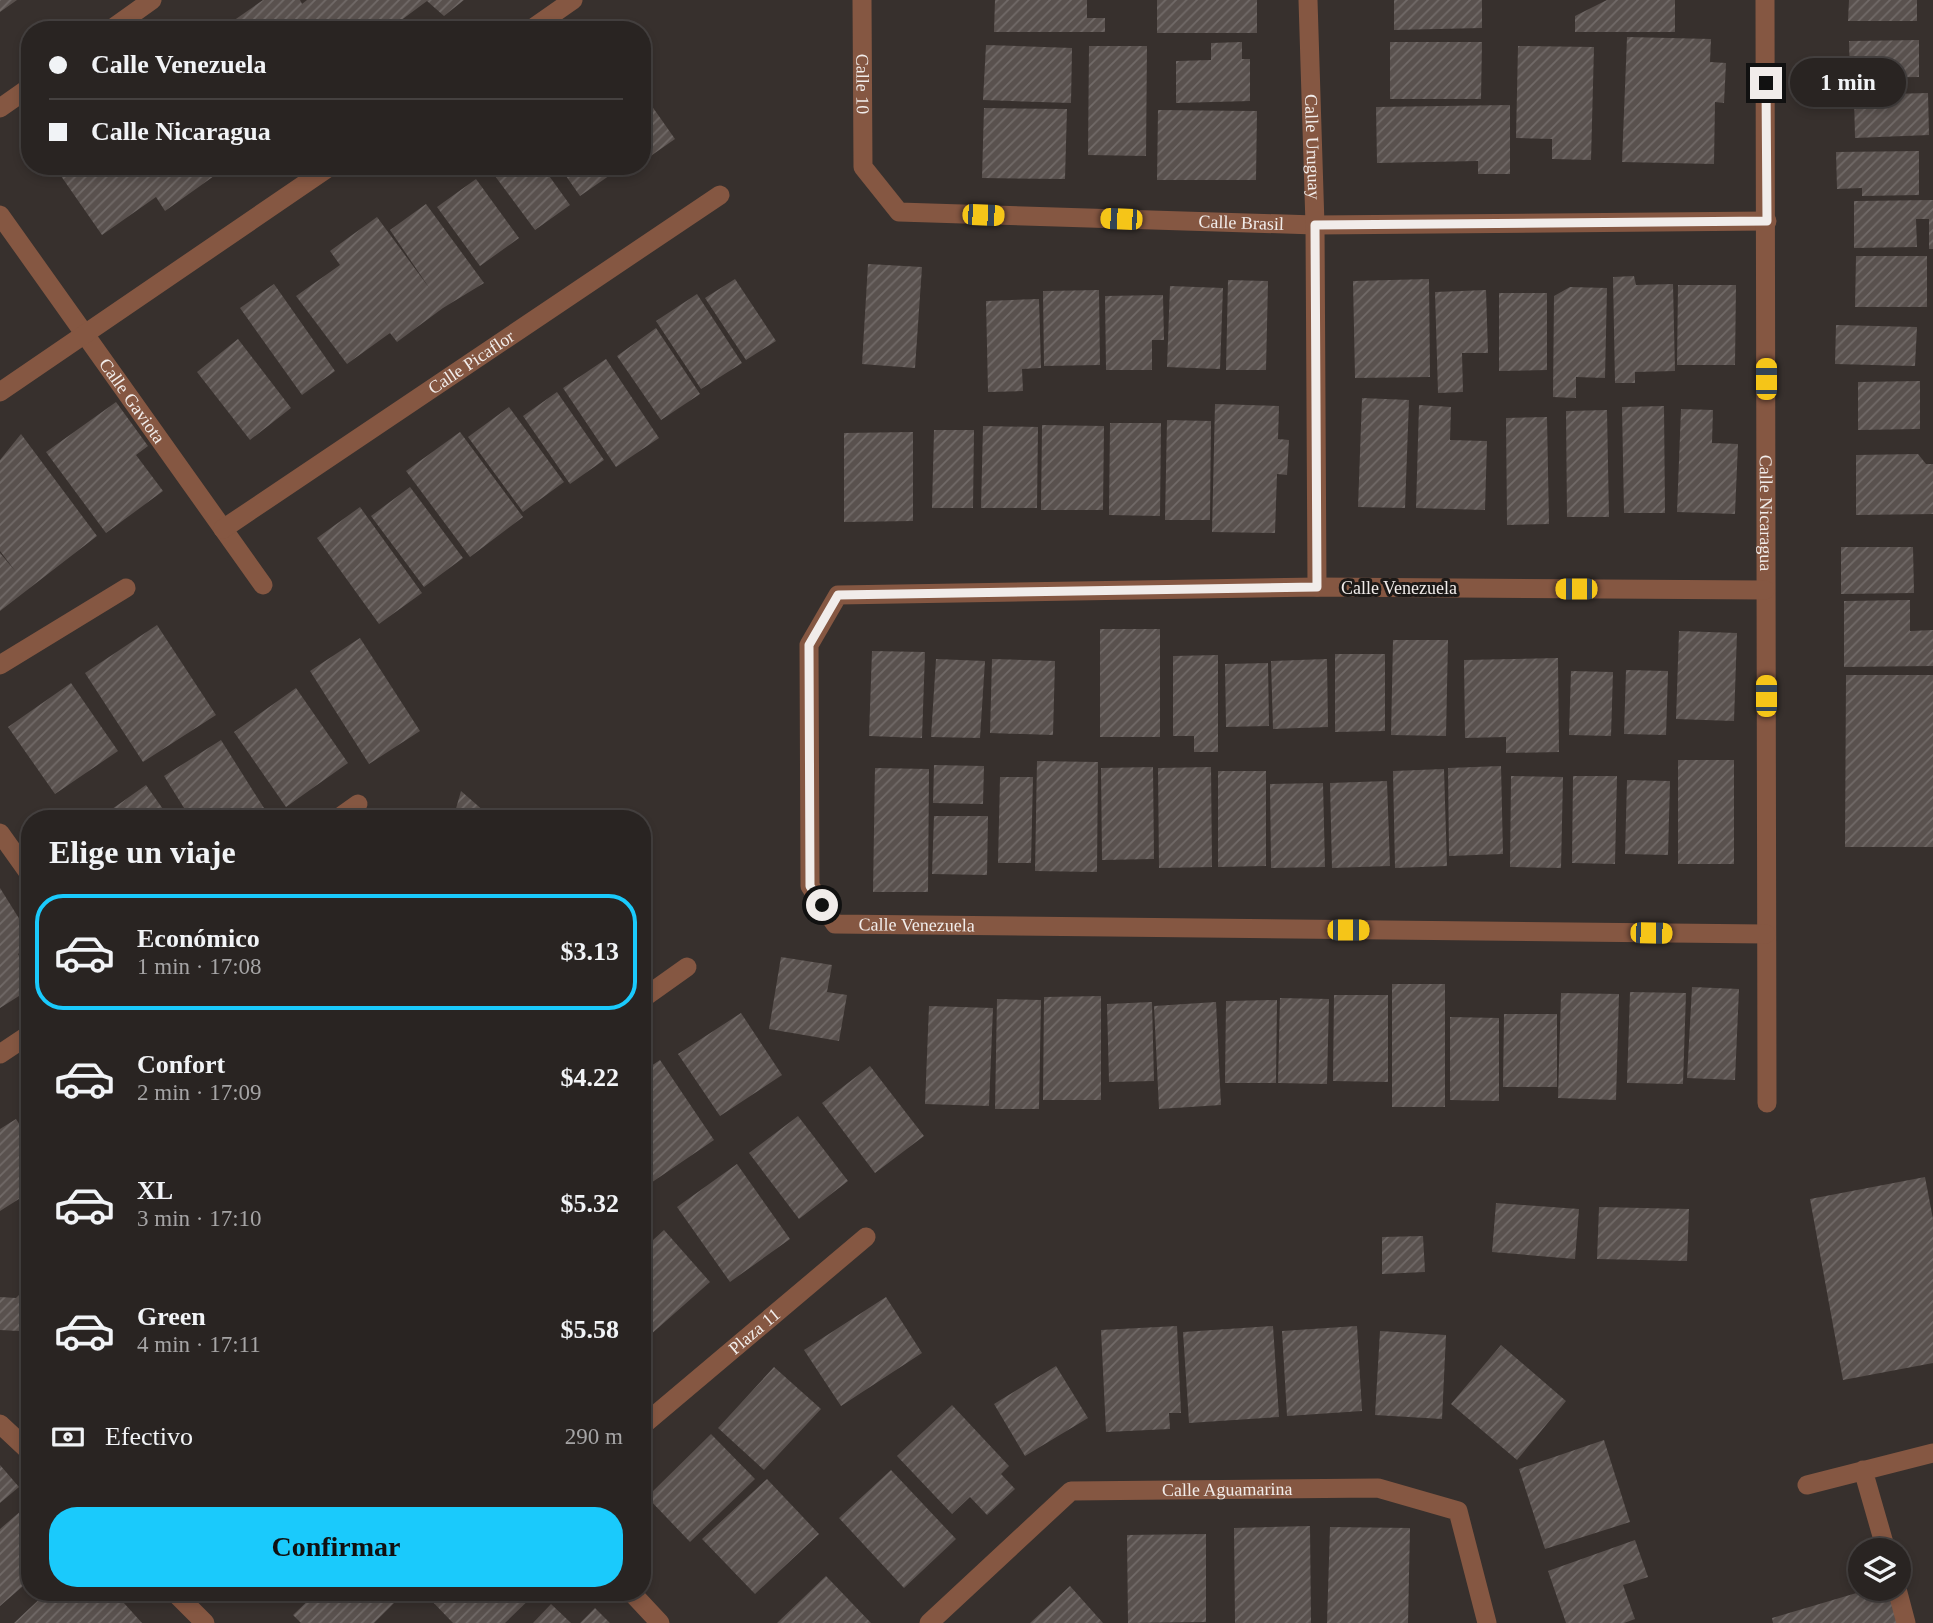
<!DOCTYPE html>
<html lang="es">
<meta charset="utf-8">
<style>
:root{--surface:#292422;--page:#35302f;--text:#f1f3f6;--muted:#a5a4a5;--line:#454140;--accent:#1acafc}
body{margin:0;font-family:"Times New Roman",serif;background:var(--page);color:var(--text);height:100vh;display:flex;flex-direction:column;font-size:26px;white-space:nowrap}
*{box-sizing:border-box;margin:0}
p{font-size:23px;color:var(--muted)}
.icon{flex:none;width:38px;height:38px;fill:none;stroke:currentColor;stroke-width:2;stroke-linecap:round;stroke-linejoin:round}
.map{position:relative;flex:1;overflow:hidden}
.panel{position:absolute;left:21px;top:810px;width:630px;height:791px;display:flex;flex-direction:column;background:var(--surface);border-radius:28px;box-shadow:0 4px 10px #0003,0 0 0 2px var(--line)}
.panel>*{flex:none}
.guide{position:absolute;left:21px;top:21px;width:630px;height:154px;border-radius:28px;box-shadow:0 4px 10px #0003,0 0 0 2px var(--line);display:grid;align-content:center;height:154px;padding:0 28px;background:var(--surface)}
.controls{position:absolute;left:1848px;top:1538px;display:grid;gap:14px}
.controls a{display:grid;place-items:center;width:63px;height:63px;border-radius:50%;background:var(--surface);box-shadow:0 4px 10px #0003,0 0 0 2px var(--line);font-size:35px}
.end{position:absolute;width:32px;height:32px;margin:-16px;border:9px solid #f1ecea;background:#111;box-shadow:0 0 0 4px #111}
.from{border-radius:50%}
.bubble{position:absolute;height:49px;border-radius:24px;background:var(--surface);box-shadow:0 4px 10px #0003,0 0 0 2px var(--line);font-size:23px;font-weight:700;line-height:49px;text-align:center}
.car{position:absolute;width:21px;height:42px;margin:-21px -10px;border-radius:9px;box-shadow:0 0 5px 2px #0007;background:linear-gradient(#f5c518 24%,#345 0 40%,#f5c518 0 76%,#345 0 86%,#f5c518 0)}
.guide b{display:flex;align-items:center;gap:24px;height:66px;font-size:26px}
.guide b+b{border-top:2px solid var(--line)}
.guide i{width:18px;height:18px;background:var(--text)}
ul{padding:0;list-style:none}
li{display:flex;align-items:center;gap:21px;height:116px;margin:0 14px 10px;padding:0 14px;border:4px solid transparent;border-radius:28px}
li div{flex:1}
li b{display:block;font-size:26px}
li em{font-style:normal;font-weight:700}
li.active{border-color:var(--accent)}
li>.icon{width:63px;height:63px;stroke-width:1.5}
h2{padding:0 28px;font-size:32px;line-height:84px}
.pay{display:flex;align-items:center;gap:18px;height:77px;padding:0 28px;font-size:26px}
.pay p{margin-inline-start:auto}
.cta{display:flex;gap:14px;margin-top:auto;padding:14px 28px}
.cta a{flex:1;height:80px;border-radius:28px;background:var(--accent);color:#111;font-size:28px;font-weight:700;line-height:80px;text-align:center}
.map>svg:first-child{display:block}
.building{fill:url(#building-hatch)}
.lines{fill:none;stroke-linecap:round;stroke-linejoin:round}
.service{stroke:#855742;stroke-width:19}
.minor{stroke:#855742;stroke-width:19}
.tertiary{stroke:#855742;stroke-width:19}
.route{stroke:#f1ecea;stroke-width:9}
.labels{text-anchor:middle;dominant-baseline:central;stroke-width:6;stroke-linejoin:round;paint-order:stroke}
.street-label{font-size:18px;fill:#f1ecea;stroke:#1c1917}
</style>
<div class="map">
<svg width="1933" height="1623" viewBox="0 0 1933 1623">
<defs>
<pattern id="building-hatch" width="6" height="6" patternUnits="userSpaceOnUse" patternTransform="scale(1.75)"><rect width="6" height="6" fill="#59514e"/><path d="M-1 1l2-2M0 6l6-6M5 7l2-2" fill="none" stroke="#716a68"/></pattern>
</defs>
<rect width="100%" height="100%" fill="#37302d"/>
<!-- building -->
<path class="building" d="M0 0H17L0 12Z
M263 0H300L302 4 307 0H464L444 16 427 1 388 30H237L233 21Z
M995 0H1087V18H1105V32H994Z
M1157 0H1257V33H1157Z
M1394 0H1482V28L1394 30Z
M1607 0H1675V32H1575V16Z
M1849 0H1917V21H1848Z
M1627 37 1711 39 1710 62 1726 63 1724 103 1715 102 1714 164 1622 162Z
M1919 40V77L1850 78 1849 41Z
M1242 42V59H1250V101L1176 103V61L1211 60V43Z
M1390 42H1482L1481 99H1390Z
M986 45 1072 48 1071 103 983 100Z
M1089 46H1147L1146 156 1088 155Z
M1518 46 1594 47 1591 160 1552 159V139L1516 138Z
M642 92 675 139 642 162Z
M1928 93 1929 135 1855 138 1854 95Z
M1510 105V174H1478V161L1377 163 1376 107Z
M984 108 1067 109 1065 179 982 178Z
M1158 110 1257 111 1256 180H1157Z
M1919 151V195L1862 196V188L1837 189 1836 152Z
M75 166H228L165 211 156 197 102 235 61 176Z
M491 166H542L570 205 535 230 489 168Z
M559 166H613L616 171 580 196Z
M476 179 519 238 480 266 437 207Z
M1933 200V249H1929V219H1916L1917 247 1854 248V201Z
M426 204 484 283 443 308 397 342 390 333 347 364 296 296 340 265 330 251 377 217 430 289 390 230Z
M1856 256H1927V307H1855Z
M868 264 922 267 915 368 862 364Z
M1634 276 1636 285 1673 284 1675 371 1635 372V383H1615L1613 277Z
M735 279 776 341 746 360 705 298Z
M1429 279 1430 377 1355 378 1353 281Z
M1228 280 1268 281 1266 370H1226Z
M274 284 335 371 302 395 240 308Z
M1678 285H1736L1735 365H1677Z
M1170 286 1223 288 1220 369 1167 367Z
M1570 287 1607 288 1605 378 1576 377V398L1553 397 1554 296Z
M1099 290 1100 365 1044 366 1043 291Z
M1486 290 1488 353H1462L1463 392 1438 393 1435 292Z
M1499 293H1547V370L1499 371Z
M697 294 742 363 701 389 656 321Z
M1163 295 1164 340H1152V370H1106L1105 296Z
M1039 299 1041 368 1022 369 1023 391 988 392 986 301Z
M1836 325 1917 327 1915 366 1835 364Z
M656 328 700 394 661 420 617 356Z
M238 339 291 408 250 440 197 372Z
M606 359 659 438 616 467 563 388Z
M1920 381V429L1858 430V382Z
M557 392 604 460 570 484 523 416Z
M1362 398 1409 400 1405 508 1358 507Z
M116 402 148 446 136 455 163 491 106 533 46 452Z
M1215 404 1279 406 1278 439 1289 440 1287 475 1277 474 1275 533 1212 532Z
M1419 405 1451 407 1450 440 1487 441 1485 510 1416 508Z
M1664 406 1665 513H1624L1622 407Z
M509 407 564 482 523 512 468 437Z
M1681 409 1713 410 1712 443 1738 444 1735 514 1677 512Z
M1607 410 1609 517H1567L1566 411Z
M1547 417 1549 524 1507 525 1506 418Z
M1167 420 1211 421 1210 520H1165Z
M1110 423H1161L1160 516 1109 515Z
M1042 425 1104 426 1103 510H1041Z
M983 426 1038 427 1037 508H981Z
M934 430H974L973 508H932Z
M460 432 523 517 470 557 406 471Z
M913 432V521L844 522V433Z
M21 434 97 536 0 611V553L16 572 0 551V460Z
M1918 454 1926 464H1933V514L1856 515V455Z
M410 487 463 558 424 587 371 516Z
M360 507 422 593 379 624 317 538Z
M1841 547H1913L1914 593 1841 594Z
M1910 600V631L1933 630V666L1844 667V601Z
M157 625 216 715 143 762 85 673Z
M1100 629H1160V737H1100Z
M1679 631 1737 633 1734 721 1676 719Z
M360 638 420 731 369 764 310 671Z
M1393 640H1448L1446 736 1391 735Z
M872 651 925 652 922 738 869 736Z
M1335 654H1385V731L1335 732Z
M1218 655V752H1194V736H1173V656Z
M1558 658 1559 752 1506 753V737L1465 738 1464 660Z
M936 659 985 661 980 738 931 737Z
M992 659 1055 661 1053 735 990 733Z
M1327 659 1328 727 1273 729 1271 661Z
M1268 663 1269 726 1226 727 1225 664Z
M1626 670 1668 671 1666 735 1624 734Z
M1571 671 1613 672 1611 736 1569 735Z
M1846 675H1933V847H1845Z
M71 683 118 751 55 794 8 727Z
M296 688 348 763 286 807 234 732Z
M221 740 269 816 264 819H191L164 776Z
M1678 760H1734V864H1678Z
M1037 761 1098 762 1097 872 1035 871Z
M934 765 984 766 983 804 933 803Z
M1501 766 1503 854 1449 856 1448 768Z
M1153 767 1154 859 1102 860 1101 768Z
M1211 767 1212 867 1159 868 1158 768Z
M875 768 929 769 928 892H873Z
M1444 769 1447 866 1395 868 1393 771Z
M1218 771H1266V866L1218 867Z
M1511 776 1563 777 1561 868 1510 867Z
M1573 776H1617L1615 864 1572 863Z
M1000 777H1033L1031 863H998Z
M1627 780 1670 781 1668 855 1625 854Z
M1387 781 1390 866 1332 868 1330 783Z
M1323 783 1325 867 1271 868 1270 784Z
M146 785 170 819H98Z
M461 791 493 819H453Z
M934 816H988L987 875 932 874Z
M0 888 30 936V946L18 954 30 972V989L0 1008Z
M781 957 832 965 827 992 847 995 839 1041 769 1029Z
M1392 984H1445V1107H1392Z
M1692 987 1739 989 1735 1080 1687 1078Z
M1630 992 1686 993 1683 1084 1627 1083Z
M1561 993 1619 994 1616 1100 1558 1098Z
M1334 995H1388V1082L1333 1081Z
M1101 996V1100H1043L1044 997Z
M1280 998 1329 999 1327 1084 1278 1083Z
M997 999 1041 1000 1039 1109H995Z
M1277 1000 1276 1083H1225L1226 1001Z
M1152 1002 1154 1081 1109 1082 1107 1004Z
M1216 1002 1221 1105 1159 1109 1154 1006Z
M929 1006 993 1008 989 1106 925 1104Z
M741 1013 782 1075 720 1116 678 1054Z
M1504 1014H1557V1087H1503Z
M1450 1017 1499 1018V1101L1450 1100Z
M660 1060 714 1140 645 1187 642 1183V1072Z
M870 1066 924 1136 875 1173 822 1103Z
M798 1116 848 1181 799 1219 749 1153Z
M16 1119 30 1140V1192L0 1211V1129Z
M737 1164 790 1239 730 1282 677 1207Z
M1925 1177 1933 1219V1363L1843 1380 1810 1199Z
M1496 1203 1579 1209 1575 1259 1492 1252Z
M1599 1207 1689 1209 1687 1261 1597 1259Z
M664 1230 710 1282 649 1336 642 1328V1250Z
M1423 1236 1425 1272 1382 1274V1237Z
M30 1284V1342L19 1331 0 1330V1297L16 1298Z
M886 1297 922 1353 841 1406 804 1350Z
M1177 1326 1181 1413H1169L1170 1429 1106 1432 1101 1330Z
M1273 1326 1279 1417 1189 1423 1183 1332Z
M1357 1326 1362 1411 1287 1416 1282 1331Z
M1380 1331 1446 1335 1442 1419 1375 1415Z
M1501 1345 1566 1401 1517 1460 1451 1404Z
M1056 1366 1088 1418 1025 1456 994 1404Z
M774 1367 821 1409 764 1470 718 1428Z
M952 1405 1009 1466 1001 1474 1015 1489 987 1515 970 1497 952 1514 897 1456Z
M711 1434 755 1479 690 1542 647 1497Z
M1604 1440 1630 1522 1545 1549 1519 1469Z
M0 1465 19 1487 0 1503Z
M891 1470 956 1539 904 1588 839 1518Z
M767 1479 819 1534 755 1594 702 1539Z
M30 1503V1580L0 1606V1529Z
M1310 1526 1311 1623H1235L1234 1528Z
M1330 1527 1410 1528 1408 1623H1327Z
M1206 1534V1622L1128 1623 1127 1535Z
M1635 1540 1648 1577 1623 1585 1635 1619 1624 1623H1566L1548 1571Z
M826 1576 871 1623H777Z
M1070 1586 1103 1623H1030Z
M1870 1589H1893L1903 1623H1773L1772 1618Z
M47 1592H114L142 1623H14Z
M317 1592H398L401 1596 374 1623H301L293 1615Z
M435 1592H537L505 1623H453L429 1598Z
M551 1604 571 1623H533Z
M595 1608 610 1623H580Z"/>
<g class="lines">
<!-- service -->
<path class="service" d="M1863 1470 1886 1550
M1807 1485 1933 1453
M1897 1589 1906 1623"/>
<!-- minor -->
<g class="minor">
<path id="s1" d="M862 0 863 167 899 212 1315 225 1767 221"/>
<path id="s2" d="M1308 0 1315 225 1317 587"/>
<path id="s3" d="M1765 0 1767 1103"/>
<path d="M110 30 152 0"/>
<path d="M0 108 30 87"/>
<path id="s4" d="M0 215 263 585"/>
<path id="s5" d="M223 529 720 195"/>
<path id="s6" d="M1765 590 1317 587 838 595 809 645 810 886 835 924 1766 934"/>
<path d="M0 665 126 588"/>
<path d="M337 819 358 804"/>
<path d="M0 833 30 875"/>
<path d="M642 999 687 967"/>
<path d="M0 1054 30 1034"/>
<path d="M0 1424 30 1452"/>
<path id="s7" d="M642 1426 866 1237"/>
<path d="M174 1592 205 1623"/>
<path d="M631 1592 660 1623"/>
<path id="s8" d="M929 1623 1071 1491 1378 1488 1458 1511 1487 1623"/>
</g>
<!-- tertiary -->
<path class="tertiary" d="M530 30 573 0
M0 392 331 166"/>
</g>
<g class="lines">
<!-- route -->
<path class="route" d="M822 905 810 886 809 645 838 595 1317 587 1315 225 1767 221 1766 83"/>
</g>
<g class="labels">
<!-- street labels -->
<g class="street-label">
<text stroke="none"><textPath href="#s1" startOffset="84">Calle 10</textPath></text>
<text stroke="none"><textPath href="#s2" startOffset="147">Calle Uruguay</textPath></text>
<text stroke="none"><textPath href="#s1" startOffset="567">Calle Brasil</textPath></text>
<text stroke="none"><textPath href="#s5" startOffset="299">Calle Picaflor</textPath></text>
<text stroke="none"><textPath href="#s4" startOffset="228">Calle Gaviota</textPath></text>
<text stroke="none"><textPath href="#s3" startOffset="513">Calle Nicaragua</textPath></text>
<text x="1399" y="588">Calle Venezuela</text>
<text stroke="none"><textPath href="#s6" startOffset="1353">Calle Venezuela</textPath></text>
<text stroke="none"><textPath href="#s7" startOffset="147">Plaza 11</textPath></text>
<text stroke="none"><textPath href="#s8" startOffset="350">Calle Aguamarina</textPath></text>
</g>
</g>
</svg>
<div class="controls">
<a><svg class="icon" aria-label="layers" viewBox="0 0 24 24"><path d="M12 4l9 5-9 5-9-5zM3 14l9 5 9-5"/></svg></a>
</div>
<i class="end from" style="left:822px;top:905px"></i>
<i class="end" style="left:1766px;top:83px"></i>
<div class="bubble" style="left:1790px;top:58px;width:116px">1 min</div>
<i class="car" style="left:983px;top:215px;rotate:92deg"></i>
<i class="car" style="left:1121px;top:219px;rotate:272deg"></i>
<i class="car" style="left:1766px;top:379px;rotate:0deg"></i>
<i class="car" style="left:1576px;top:589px;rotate:270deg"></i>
<i class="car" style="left:1766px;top:696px;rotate:0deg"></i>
<i class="car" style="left:1348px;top:930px;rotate:90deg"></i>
<i class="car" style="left:1651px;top:933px;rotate:91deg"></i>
<div class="guide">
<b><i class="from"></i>Calle Venezuela</b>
<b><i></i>Calle Nicaragua</b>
</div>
<section class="panel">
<h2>Elige un viaje</h2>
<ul>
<li class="active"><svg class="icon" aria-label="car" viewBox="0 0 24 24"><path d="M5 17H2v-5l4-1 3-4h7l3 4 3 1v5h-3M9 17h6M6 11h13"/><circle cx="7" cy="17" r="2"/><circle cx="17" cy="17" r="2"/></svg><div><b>Económico</b><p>1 min · 17:08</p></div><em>$3.13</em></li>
<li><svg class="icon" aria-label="car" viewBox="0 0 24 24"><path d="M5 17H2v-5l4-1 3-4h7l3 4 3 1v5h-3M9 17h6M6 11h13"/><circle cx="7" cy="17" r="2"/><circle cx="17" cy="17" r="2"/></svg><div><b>Confort</b><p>2 min · 17:09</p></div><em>$4.22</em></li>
<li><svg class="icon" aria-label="car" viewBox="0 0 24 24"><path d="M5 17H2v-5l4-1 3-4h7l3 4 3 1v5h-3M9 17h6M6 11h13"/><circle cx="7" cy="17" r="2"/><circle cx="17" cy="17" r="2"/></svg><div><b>XL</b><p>3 min · 17:10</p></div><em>$5.32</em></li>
<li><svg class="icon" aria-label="car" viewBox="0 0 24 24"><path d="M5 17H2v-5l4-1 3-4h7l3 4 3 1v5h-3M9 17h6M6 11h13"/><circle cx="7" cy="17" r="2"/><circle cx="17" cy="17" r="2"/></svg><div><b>Green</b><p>4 min · 17:11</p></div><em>$5.58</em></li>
</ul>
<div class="pay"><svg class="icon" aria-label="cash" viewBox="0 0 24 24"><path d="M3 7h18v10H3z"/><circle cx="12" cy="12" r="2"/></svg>Efectivo<p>290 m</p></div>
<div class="cta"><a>Confirmar</a></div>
</section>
</div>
